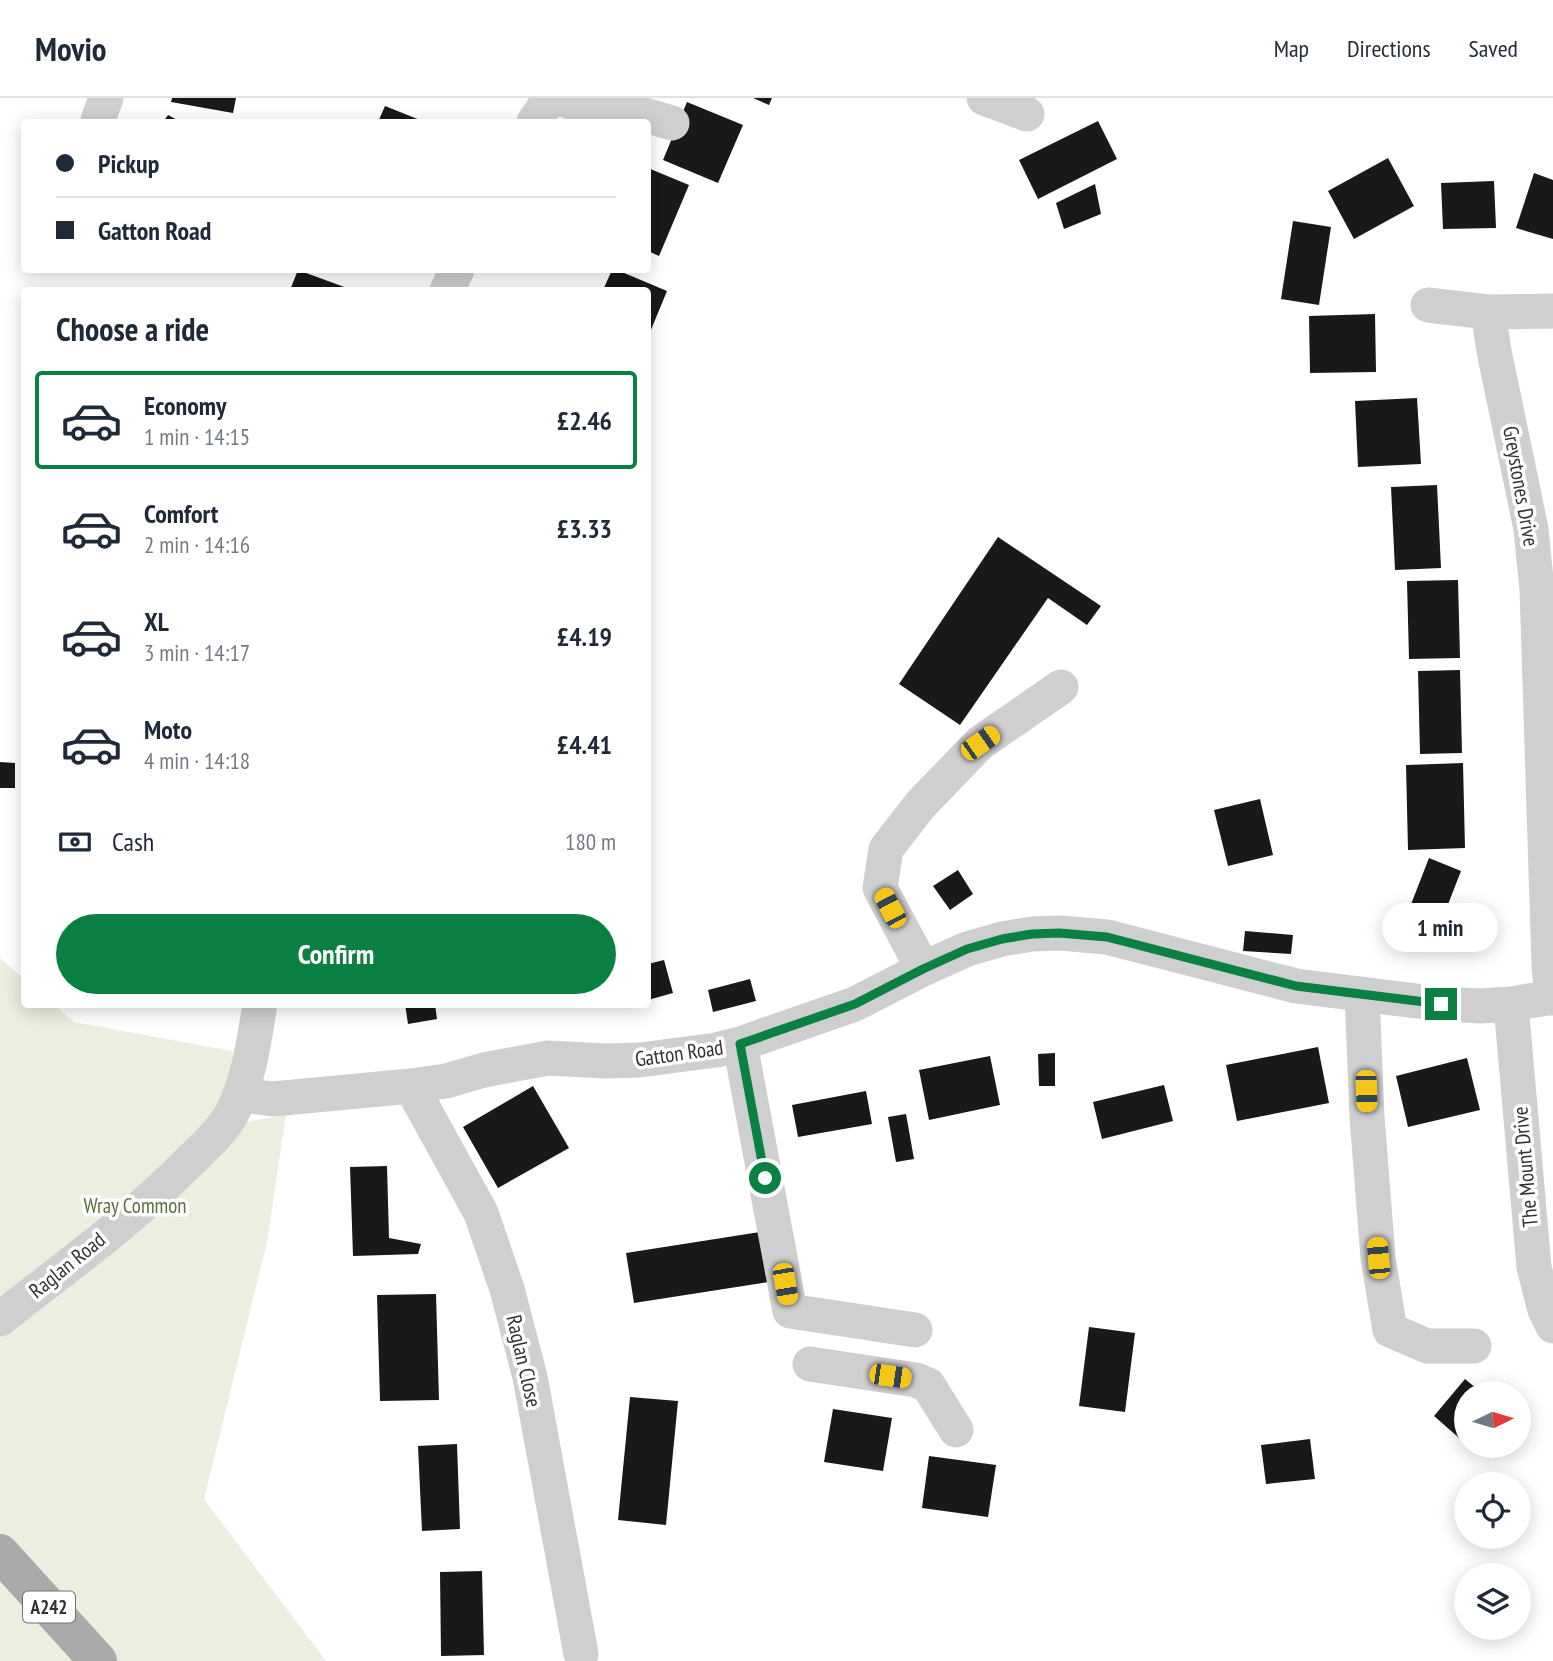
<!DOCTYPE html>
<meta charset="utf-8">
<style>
:root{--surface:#fff;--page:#f6f6f7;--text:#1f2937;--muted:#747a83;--line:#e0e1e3;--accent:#0b8043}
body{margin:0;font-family:"PT Sans Narrow",sans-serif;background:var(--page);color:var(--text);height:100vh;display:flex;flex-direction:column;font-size:26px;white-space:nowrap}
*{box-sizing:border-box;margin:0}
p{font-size:23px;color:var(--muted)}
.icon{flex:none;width:38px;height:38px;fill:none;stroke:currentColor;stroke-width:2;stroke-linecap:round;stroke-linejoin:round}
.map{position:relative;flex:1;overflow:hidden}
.details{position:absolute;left:21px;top:189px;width:630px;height:721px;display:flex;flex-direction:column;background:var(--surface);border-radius:7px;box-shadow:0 4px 18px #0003}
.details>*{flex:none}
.top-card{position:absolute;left:21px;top:21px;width:630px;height:154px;border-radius:7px;box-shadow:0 4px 18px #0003;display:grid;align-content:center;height:154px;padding:0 35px;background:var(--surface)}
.needle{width:46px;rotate:85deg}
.controls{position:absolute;left:1454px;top:1283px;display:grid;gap:14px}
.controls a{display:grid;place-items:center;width:77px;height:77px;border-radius:50%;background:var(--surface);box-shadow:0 4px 18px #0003;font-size:35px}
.end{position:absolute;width:32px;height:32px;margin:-16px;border:9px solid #0b8043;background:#fff;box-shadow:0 0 0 4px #fff}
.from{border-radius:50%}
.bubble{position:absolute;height:49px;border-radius:24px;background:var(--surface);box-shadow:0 4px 18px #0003;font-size:23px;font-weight:600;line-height:49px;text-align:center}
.car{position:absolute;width:21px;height:42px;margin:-21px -10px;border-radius:9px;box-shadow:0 0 5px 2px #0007;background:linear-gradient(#f5c518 24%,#345 0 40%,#f5c518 0 76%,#345 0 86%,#f5c518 0)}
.top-card b{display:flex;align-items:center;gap:24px;height:66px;font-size:26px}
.top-card b+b{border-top:2px solid var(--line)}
.top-card i{width:18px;height:18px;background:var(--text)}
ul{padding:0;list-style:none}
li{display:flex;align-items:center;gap:21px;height:98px;margin:0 14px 10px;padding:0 21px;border:4px solid transparent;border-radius:7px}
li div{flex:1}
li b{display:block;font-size:26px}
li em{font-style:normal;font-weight:600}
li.active{border-color:var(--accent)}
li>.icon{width:63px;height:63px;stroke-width:1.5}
h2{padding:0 35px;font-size:32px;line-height:84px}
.pay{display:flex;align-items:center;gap:18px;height:77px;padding:0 35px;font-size:26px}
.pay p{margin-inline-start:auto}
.button{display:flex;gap:14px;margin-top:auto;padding:14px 35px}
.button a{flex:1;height:80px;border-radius:42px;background:var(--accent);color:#fff;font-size:28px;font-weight:600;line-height:80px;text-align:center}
header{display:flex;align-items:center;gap:42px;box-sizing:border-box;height:98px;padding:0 35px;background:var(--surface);border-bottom:2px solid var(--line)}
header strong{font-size:33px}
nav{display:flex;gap:38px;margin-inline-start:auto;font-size:24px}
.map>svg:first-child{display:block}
.green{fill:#eaefe0}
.building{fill:#191919}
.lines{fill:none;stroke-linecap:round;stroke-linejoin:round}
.minor{stroke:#cfcfcf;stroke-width:35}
.major{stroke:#aaa;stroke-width:38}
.route{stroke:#0b8043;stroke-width:9}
.labels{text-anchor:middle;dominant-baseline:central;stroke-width:7;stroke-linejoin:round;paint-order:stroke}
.shield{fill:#fff;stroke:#707070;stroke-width:2}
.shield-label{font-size:19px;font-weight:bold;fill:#323232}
.street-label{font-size:21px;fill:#323232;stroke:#fff}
.park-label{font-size:21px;fill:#5d703d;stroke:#fff}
</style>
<header>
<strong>Movio</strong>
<nav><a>Map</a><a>Directions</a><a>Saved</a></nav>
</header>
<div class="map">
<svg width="1553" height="1563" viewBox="0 0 1553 1563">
<rect width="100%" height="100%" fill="#fff"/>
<!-- green -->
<path class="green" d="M0 860 24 881V906L54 907 74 924 232 953 245 1024 286 1017 267 1144 204 1401 326 1563H0Z"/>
<!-- building -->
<path class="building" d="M172 0H236L233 15 171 4Z
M753 0H772L769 7Z
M687 4 743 27 718 85 663 62Z
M385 8 425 24H378Z
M168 17 181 24H163Z
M1098 23 1117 61 1038 101 1019 62Z
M1388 60 1414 108 1354 141 1328 93Z
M648 70 689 87 659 158 648 153Z
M1534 75 1553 82V141L1516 130Z
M1494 83 1496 130 1443 131 1441 85Z
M1095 86 1101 116 1064 131 1056 105Z
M1293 123 1331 129 1319 207 1281 201Z
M298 172 347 190 346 192H290Z
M612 172H617L667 193 648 239V192H603Z
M1375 216 1376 274 1310 275 1309 218Z
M1417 300 1421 366 1358 369 1355 303Z
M1437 387 1441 470 1395 472 1391 389Z
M998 439 1101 508 1087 527 1048 500 960 627 899 586Z
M1458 482 1460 560 1409 561 1407 483Z
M1460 572 1462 655 1420 656 1418 573Z
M0 664 15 665V690H0Z
M1463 665 1465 750 1408 752 1406 667Z
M1260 701 1273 757 1228 768 1214 712Z
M1429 760 1461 773 1433 845 1401 832Z
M958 772 973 796 950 812 933 788Z
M1245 833 1293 837 1291 856 1243 853Z
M664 862 673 895 648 902V866Z
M750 881 756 903 713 914 708 892Z
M405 906H435L437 921 408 926Z
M1318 949 1329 1005 1237 1023 1226 967Z
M1055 955V988H1039L1038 956Z
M990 958 1000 1007 929 1022 919 972Z
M1467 960 1480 1012 1408 1029 1396 978Z
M1164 987 1173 1023 1102 1041 1093 1004Z
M533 988 569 1050 498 1090 463 1029Z
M866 993 872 1026 798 1039 792 1007Z
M906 1016 914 1061 896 1064 888 1019Z
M387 1068 389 1140 421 1146 418 1156 353 1158 350 1069Z
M760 1134 769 1184 634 1205 626 1155Z
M436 1196 439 1302 380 1303 377 1197Z
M1089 1229 1135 1235 1125 1314 1079 1308Z
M1465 1281 1482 1295H1466V1346L1434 1318Z
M630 1299 678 1303 666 1427 618 1422Z
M833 1311 892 1320 883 1373 824 1364Z
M1310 1341 1315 1381 1266 1386 1261 1347Z
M457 1346 460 1431 422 1433 418 1348Z
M929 1358 996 1367 988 1419 922 1410Z
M482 1473 484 1557 441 1558 440 1474Z"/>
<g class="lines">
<!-- minor -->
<path class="minor" d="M561 0 580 8 638 15 672 25
M984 0 1027 16
M98 22 106 0
M534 24 550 0
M447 192 457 172
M1428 207 1488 214 1494 253 1531 431 1537 491 1549 867 1552 900
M1488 214 1553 213
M923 871 880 790 886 751 921 706 980 645 1061 589
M1362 896 1367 1018 1378 1160 1390 1232 1427 1248H1474
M1511 906 1534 1169 1545 1212 1553 1228
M740 946 790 1213 915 1232
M411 988 481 1115 507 1191 530 1279 581 1556
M242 993 257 999 273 1001 411 988 446 983 484 972 548 960 605 963 640 962 716 952 740 946 855 906 923 871 967 851 1002 841 1032 836 1059 835 1107 839 1296 888 1441 906 1480 908 1511 906 1553 899
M0 1221C63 1171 129 1124 186 1067 202 1051 221 1035 232 1015 249 982 254 943 260 906
M810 1266 916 1282 928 1287 956 1332"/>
<!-- major -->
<path class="major" d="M0 1455 98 1563"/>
</g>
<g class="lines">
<!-- route -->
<path class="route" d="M765 1080 740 946 855 906 923 871 967 851 1002 841 1032 836 1059 835 1107 839 1296 888 1441 906"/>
</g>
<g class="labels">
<!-- shield labels -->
<rect class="shield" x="23" y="1493.5" width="52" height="31" rx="5"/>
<g class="shield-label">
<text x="49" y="1509">A242</text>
</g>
<!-- street labels -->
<g class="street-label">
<text transform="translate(1521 388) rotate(80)">Greystones Drive</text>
<text transform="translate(679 955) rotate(-8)">Gatton Road</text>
<text transform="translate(1525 1069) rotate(-95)">The Mount Drive</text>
<text transform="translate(67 1167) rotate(-39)">Raglan Road</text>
<text transform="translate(524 1263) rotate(77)">Raglan Close</text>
</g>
<!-- park labels -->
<g class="park-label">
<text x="135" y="1107">Wray Common</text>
</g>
</g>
</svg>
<div class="controls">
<a><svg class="needle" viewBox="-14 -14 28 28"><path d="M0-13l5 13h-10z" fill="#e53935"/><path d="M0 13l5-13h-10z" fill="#747a83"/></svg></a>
<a><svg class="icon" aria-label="locate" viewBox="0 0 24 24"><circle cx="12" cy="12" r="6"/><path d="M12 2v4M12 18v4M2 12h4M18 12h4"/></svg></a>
<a><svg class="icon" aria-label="layers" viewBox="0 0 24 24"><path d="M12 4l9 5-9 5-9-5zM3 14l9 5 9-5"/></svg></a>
</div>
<i class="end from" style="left:765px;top:1080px"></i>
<i class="end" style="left:1441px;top:906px"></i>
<div class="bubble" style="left:1382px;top:805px;width:116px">1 min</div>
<i class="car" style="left:980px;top:645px;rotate:55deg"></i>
<i class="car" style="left:890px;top:810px;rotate:332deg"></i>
<i class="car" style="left:1366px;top:993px;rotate:178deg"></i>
<i class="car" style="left:1378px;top:1160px;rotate:355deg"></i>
<i class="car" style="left:785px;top:1186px;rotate:170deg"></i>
<i class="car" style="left:890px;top:1278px;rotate:98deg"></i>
<div class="top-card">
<b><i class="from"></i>Pickup</b>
<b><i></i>Gatton Road</b>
</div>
<section class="details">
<h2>Choose a ride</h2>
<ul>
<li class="active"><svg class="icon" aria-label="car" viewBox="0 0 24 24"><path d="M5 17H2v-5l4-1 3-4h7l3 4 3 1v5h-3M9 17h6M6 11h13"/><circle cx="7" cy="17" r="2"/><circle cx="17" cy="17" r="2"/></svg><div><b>Economy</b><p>1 min · 14:15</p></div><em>£2.46</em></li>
<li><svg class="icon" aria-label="car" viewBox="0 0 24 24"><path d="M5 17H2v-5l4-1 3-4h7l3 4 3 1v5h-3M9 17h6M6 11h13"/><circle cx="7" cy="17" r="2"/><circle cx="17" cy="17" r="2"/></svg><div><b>Comfort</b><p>2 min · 14:16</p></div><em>£3.33</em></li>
<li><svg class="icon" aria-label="car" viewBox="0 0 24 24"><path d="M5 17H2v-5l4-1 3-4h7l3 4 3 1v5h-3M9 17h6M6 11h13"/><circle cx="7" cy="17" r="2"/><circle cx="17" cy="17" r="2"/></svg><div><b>XL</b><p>3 min · 14:17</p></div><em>£4.19</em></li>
<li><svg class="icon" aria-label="car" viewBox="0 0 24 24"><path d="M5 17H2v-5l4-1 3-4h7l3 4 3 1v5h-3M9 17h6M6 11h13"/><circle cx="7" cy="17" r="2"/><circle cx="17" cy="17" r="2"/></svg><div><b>Moto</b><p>4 min · 14:18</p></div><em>£4.41</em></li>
</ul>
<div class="pay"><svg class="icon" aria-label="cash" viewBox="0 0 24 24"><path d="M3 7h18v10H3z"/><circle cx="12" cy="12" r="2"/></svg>Cash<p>180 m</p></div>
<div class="button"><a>Confirm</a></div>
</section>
</div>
